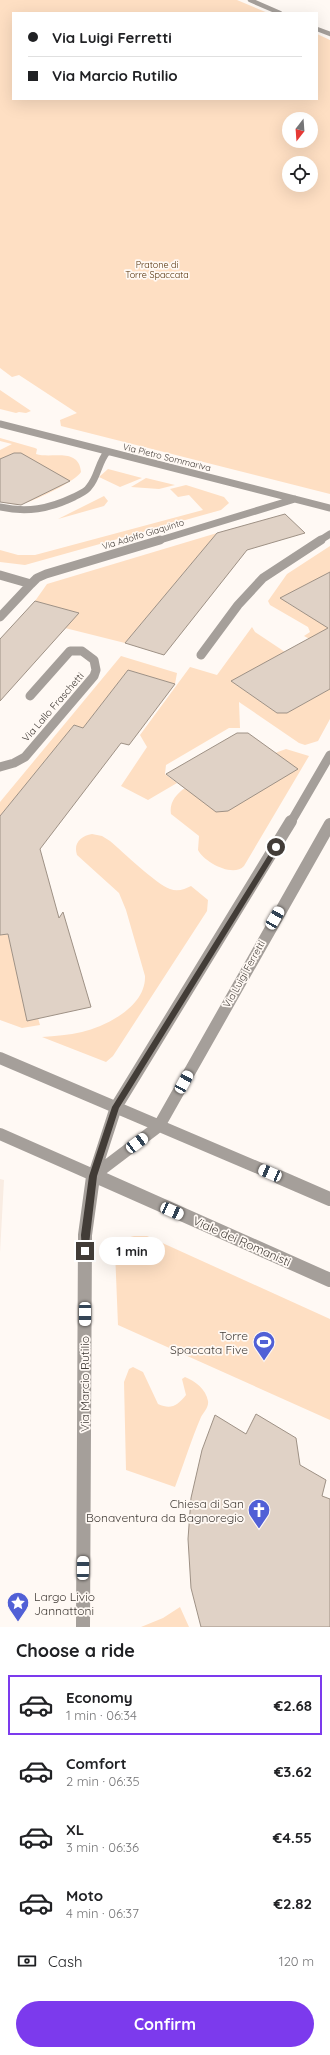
<!DOCTYPE html>
<meta charset="utf-8">
<style>
:root{--surface:#fff;--page:#f6f6f6;--text:#202124;--muted:#757577;--line:#e0e0e0;--accent:#7c3aed}
body{margin:0;font-family:Quicksand,sans-serif;background:var(--page);color:var(--text);height:100vh;display:flex;flex-direction:column;font-size:15px;white-space:nowrap}
*{box-sizing:border-box;margin:0}
p{font-size:13px;color:var(--muted)}
.icon{flex:none;width:22px;height:22px;fill:none;stroke:currentColor;stroke-width:2;stroke-linecap:round;stroke-linejoin:round}
.map{position:relative;height:1627px;overflow:hidden}
.drawer{display:flex;flex-direction:column;background:var(--surface);flex:1}
.drawer>*{flex:none}
.guide{position:absolute;left:12px;top:12px;width:306px;height:88px;border-radius:0px;box-shadow:0 4px 16px #0002;display:grid;align-content:center;height:88px;padding:0 16px;background:var(--surface)}
.needle{width:26px;rotate:197deg}
.tools{position:absolute;left:282px;top:112px;display:grid;gap:8px}
.tools a{display:grid;place-items:center;width:36px;height:36px;border-radius:50%;background:var(--surface);box-shadow:0 4px 16px #0002;font-size:20px}
.end{position:absolute;width:18px;height:18px;margin:-9px;border:5px solid #423c37;background:#fff;box-shadow:0 0 0 2px #fff}
.from{border-radius:50%}
.bubble{position:absolute;height:28px;border-radius:14px;background:var(--surface);box-shadow:0 4px 16px #0002;font-size:13px;font-weight:800;line-height:28px;text-align:center}
.car{position:absolute;width:12px;height:24px;margin:-12px -6px;border-radius:5px;box-shadow:0 0 3px 1px #0007;background:linear-gradient(#fff 24%,#345 0 40%,#fff 0 76%,#345 0 86%,#fff 0)}
.guide b{display:flex;align-items:center;gap:14px;height:38px;font-size:15px}
.guide b+b{border-top:1px solid var(--line)}
.guide i{width:10px;height:10px;background:var(--text)}
ul{padding:0;list-style:none}
li{display:flex;align-items:center;gap:12px;height:60px;margin:0 8px 6px;padding:0 8px;border:2px solid transparent;border-radius:0px}
li div{flex:1}
li b{display:block;font-size:15px}
li em{font-style:normal;font-weight:800}
li.active{border-color:var(--accent)}
li>.icon{width:36px;height:36px;stroke-width:1.5}
h2{padding:0 16px;font-size:18px;line-height:48px}
.pay{display:flex;align-items:center;gap:10px;height:44px;padding:0 16px;font-size:15px}
.pay p{margin-inline-start:auto}
.primary-button{display:flex;gap:8px;margin-top:auto;padding:8px 16px}
.primary-button a{flex:1;height:46px;border-radius:24px;background:var(--accent);color:#fff;font-size:16px;font-weight:800;line-height:46px;text-align:center}
.map>svg:first-child{display:block}
.built{fill:#f9ece2}
.green{fill:#fedfc3;fill-rule:evenodd}
.building{fill:#e0d2c6;stroke:#9e9185}
.lines{fill:none;stroke-linecap:round;stroke-linejoin:round}
.minor-far4{stroke:#a59f9a;stroke-width:4.5}
.minor-far3{stroke:#a59f9a;stroke-width:7}
.minor-far2{stroke:#a59f9a;stroke-width:9}
.minor-far1{stroke:#a59f9a;stroke-width:12}
.minor{stroke:#a59f9a;stroke-width:14}
.route{fill:#423c37}
.labels{text-anchor:middle;dominant-baseline:central;stroke-width:3.5;stroke-linejoin:round;paint-order:stroke}
.far-park-label{font-size:9px;fill:#522f07;stroke:#fff9f4}
.far-street-label{font-size:9px;fill:#423c37;stroke:#fff9f4}
.street-label{font-size:10px;fill:#423c37;stroke:#fff9f4}
.near-street-label{font-size:12px;fill:#423c37;stroke:#fff9f4}
.near-poi-label{font-size:12px;fill:#423c37;stroke:#fff9f4;text-anchor:end}
</style>
<div class="map">
<svg width="330" height="1627" viewBox="0 0 330 1627">
<rect width="100%" height="100%" fill="#fff9f4"/>
<!-- built -->
<path class="built" d="M0 1179 4 1180 0 1253Z"/>
<!-- green -->
<path class="green" d="M0 0H237L268 13H13V99H317V34L330 40V494L61 426 60 420 77 413 19 375 12 377 0 368ZM289 119H311V141H289ZM289 163H311V185H289Z
M0 390 31 411 26 413 19 412 16 413 0 409Z
M0 438 35 448 37 449 36 454C51 459 79 447 81 472 76 481 36 500 25 503 17 506 10 504 3 502L21 453H14L0 459V450L12 444 0 441Z
M108 469 142 478 120 487 99 477Z
M146 478 175 485 159 489 131 487Z
M186 485 224 497 229 503 221 510 25 565 0 562V550L18 555H35L203 510 189 495 178 497 170 489Z
M104 496 108 501 104 506 58 519Z
M217 533 125 643 65 628 78 613 35 601 47 584Z
M330 546V572L293 592 287 597V603L330 628V650L304 636 310 632 308 627 270 605 268 601 287 574Z
M252 627 255 632 285 652 237 678 235 684 277 713H287L330 689V719L318 741 305 745 299 743 239 702 240 728H229L166 765 165 774 177 783 148 800 121 786 147 747 140 735 190 667 217 675Z
M121 656 177 673 175 684 128 670 83 728 74 725 0 816V802Z
M286 749 309 756 244 866C233 878 204 862 198 850L199 836 171 814C169 803 176 794 185 788L209 806H220L275 753Z
M92 834 102 836 110 841C123 852 156 884 170 889 178 892 185 889 191 886L208 900 207 911 113 1056 106 1062 42 1037C55 1036 69 1035 82 1032 107 1026 146 1006 145 976L126 910 119 893 77 855C73 843 81 836 92 834Z
M8 934 27 1020 38 1018 40 1025 22 1028 0 1020V935Z
M134 1236H147L330 1319V1420L118 1325 115 1251 123 1239Z
M133 1367 143 1372 158 1404C171 1410 177 1406 186 1395L182 1379 185 1377C195 1381 206 1389 208 1401 209 1407 204 1412 201 1417 191 1440 184 1464 175 1487L126 1470 124 1382 129 1369Z
M180 1607 189 1627H141L163 1618Z"/>
<!-- building -->
<path class="building" d="M14 453H21L70 481 21 505 0 502V459Z
M285 514 305 533 247 550 164 655 125 643 217 533Z
M330 572V689L287 713H277L231 681 328 628 280 598Z
M35 601 79 613 0 701V639Z
M128 670 175 684 129 745 121 743 40 849 59 918 63 912 91 1007 27 1021 8 934 0 935V816L74 725 83 728Z
M237 733H248L298 769 228 811 216 812 166 774Z
M256 1414 296 1438 300 1465 326 1480 322 1496 330 1499V1627H201L191 1588 188 1539 191 1498 202 1450 215 1415 246 1434Z"/>
<g class="lines">
<!-- minor-far4 -->
<path class="minor-far4" d="M250 0 280 13
M317 29 330 34"/>
<!-- minor-far3 -->
<path class="minor-far3" d="M0 424 330 508
M0 507C27 513 49 509 74 497 79 494 86 492 89 487 98 477 98 463 107 452
M157 541 295 499
M319 541 330 534"/>
<!-- minor-far2 -->
<path class="minor-far2" d="M0 575 31 584 37 578 46 574 160 540
M0 617 31 584
M201 655 238 605 263 578 321 540
M0 767 14 763 25 757 94 676 96 670 94 660 82 651H70L30 696
M291 822 330 755"/>
<!-- minor-far1 -->
<path class="minor-far1" d="M0 1058 282 1178
M0 1134 100 1178
M93 1176 159 1126 330 824
M93 1178 116 1107 291 821"/>
<!-- minor -->
<path class="minor" d="M98 1177 330 1280
M279 1177 330 1199
M83 1627 85 1235 93 1177"/>
</g>
<!-- route -->
<path class="route" d="M274 846 280 847 119 1108 97 1176 88 1253H82L81 1235 89 1176 112 1107Z"/>
<!-- icons -->
<defs>
<g id="stadium-pin" transform="scale(1.15)"><path d="M0 17L-7.5 6A9.5 9.5 0 1 1 7.5 6Z" fill="#5160d6" stroke="#fff9f4"/><path d="M0-5a6.5 5 0 1 0 0 10a6.5 5 0 1 0 0-10ZM-3.5-1.8h7v3.6h-7Z" fill="#fff"/></g>
<g id="church-pin" transform="scale(1.15)"><path d="M0 17L-7.5 6A9.5 9.5 0 1 1 7.5 6Z" fill="#5160d6" stroke="#fff9f4"/><path d="M-1.2-6h2.4v3.5h3.3v2.4h-3.3V6h-2.4V-.1h-3.3v-2.4h3.3Z" fill="#fff"/></g>
<g id="sight-pin" transform="scale(1.15)"><path d="M0 17L-7.5 6A9.5 9.5 0 1 1 7.5 6Z" fill="#5160d6" stroke="#fff9f4"/><path d="M0-6L1.8-2.2L6-1.7L2.9 1.2L3.7 5.4L0 3.3L-3.7 5.4L-2.9 1.2L-6-1.7L-1.8-2.2Z" fill="#fff"/></g>
</defs>
<g fill-rule="evenodd">
<use href="#stadium-pin" x="264" y="1342"/>
<use href="#church-pin" x="259" y="1510"/>
<use href="#sight-pin" x="18" y="1603"/>
</g>
<g class="labels">
<!-- far-park labels -->
<g class="far-park-label">
<text x="157" y="264">Pratone di<tspan x="157" dy="10">Torre Spaccata</tspan></text>
</g>
<!-- far-street labels -->
<g class="far-street-label">
<text transform="translate(167 457) rotate(14)">Via Pietro Sommariva</text>
<text transform="translate(143 534) rotate(-17)">Via Adolfo Giaquinto</text>
</g>
<!-- street labels -->
<g class="street-label">
<text transform="translate(53 707) rotate(-49)">Via Lallo Fraschetti</text>
<text transform="translate(244 974) rotate(-61)">Via Luigi Ferretti</text>
</g>
<!-- near-street labels -->
<g class="near-street-label">
<text transform="translate(242 1241) rotate(24)">Viale dei Romanisti</text>
<text transform="translate(84 1384) rotate(-90)">Via Marcio Rutilio</text>
</g>
<!-- near-poi labels -->
<g class="near-poi-label">
<text x="248" y="1335">Torre<tspan x="248" dy="14">Spaccata Five</tspan></text>
<text x="244" y="1503">Chiesa di San<tspan x="244" dy="14">Bonaventura da Bagnoregio</tspan></text>
<text x="34" y="1596" text-anchor="start">Largo Livio<tspan x="34" dy="14">Jannattoni</tspan></text>
</g>
</g>
</svg>
<div class="tools">
<a><svg class="needle" viewBox="-14 -14 28 28"><path d="M0-13l5 13h-10z" fill="#e53935"/><path d="M0 13l5-13h-10z" fill="#757577"/></svg></a>
<a><svg class="icon" aria-label="locate" viewBox="0 0 24 24"><circle cx="12" cy="12" r="6"/><path d="M12 2v4M12 18v4M2 12h4M18 12h4"/></svg></a>
</div>
<i class="end from" style="left:276px;top:847px"></i>
<i class="end" style="left:85px;top:1251px"></i>
<div class="bubble" style="left:99px;top:1237px;width:66px">1 min</div>
<i class="car" style="left:275px;top:918px;rotate:30deg"></i>
<i class="car" style="left:184px;top:1082px;rotate:29deg"></i>
<i class="car" style="left:137px;top:1143px;rotate:53deg"></i>
<i class="car" style="left:270px;top:1173px;rotate:293deg"></i>
<i class="car" style="left:172px;top:1211px;rotate:114deg"></i>
<i class="car" style="left:85px;top:1314px;rotate:180deg"></i>
<i class="car" style="left:83px;top:1568px;rotate:1deg"></i>
<div class="guide">
<b><i class="from"></i>Via Luigi Ferretti</b>
<b><i></i>Via Marcio Rutilio</b>
</div>
</div>
<section class="drawer">
<h2>Choose a ride</h2>
<ul>
<li class="active"><svg class="icon" aria-label="car" viewBox="0 0 24 24"><path d="M5 17H2v-5l4-1 3-4h7l3 4 3 1v5h-3M9 17h6M6 11h13"/><circle cx="7" cy="17" r="2"/><circle cx="17" cy="17" r="2"/></svg><div><b>Economy</b><p>1 min · 06:34</p></div><em>€2.68</em></li>
<li><svg class="icon" aria-label="car" viewBox="0 0 24 24"><path d="M5 17H2v-5l4-1 3-4h7l3 4 3 1v5h-3M9 17h6M6 11h13"/><circle cx="7" cy="17" r="2"/><circle cx="17" cy="17" r="2"/></svg><div><b>Comfort</b><p>2 min · 06:35</p></div><em>€3.62</em></li>
<li><svg class="icon" aria-label="car" viewBox="0 0 24 24"><path d="M5 17H2v-5l4-1 3-4h7l3 4 3 1v5h-3M9 17h6M6 11h13"/><circle cx="7" cy="17" r="2"/><circle cx="17" cy="17" r="2"/></svg><div><b>XL</b><p>3 min · 06:36</p></div><em>€4.55</em></li>
<li><svg class="icon" aria-label="car" viewBox="0 0 24 24"><path d="M5 17H2v-5l4-1 3-4h7l3 4 3 1v5h-3M9 17h6M6 11h13"/><circle cx="7" cy="17" r="2"/><circle cx="17" cy="17" r="2"/></svg><div><b>Moto</b><p>4 min · 06:37</p></div><em>€2.82</em></li>
</ul>
<div class="pay"><svg class="icon" aria-label="cash" viewBox="0 0 24 24"><path d="M3 7h18v10H3z"/><circle cx="12" cy="12" r="2"/></svg>Cash<p>120 m</p></div>
<div class="primary-button"><a>Confirm</a></div>
</section>
